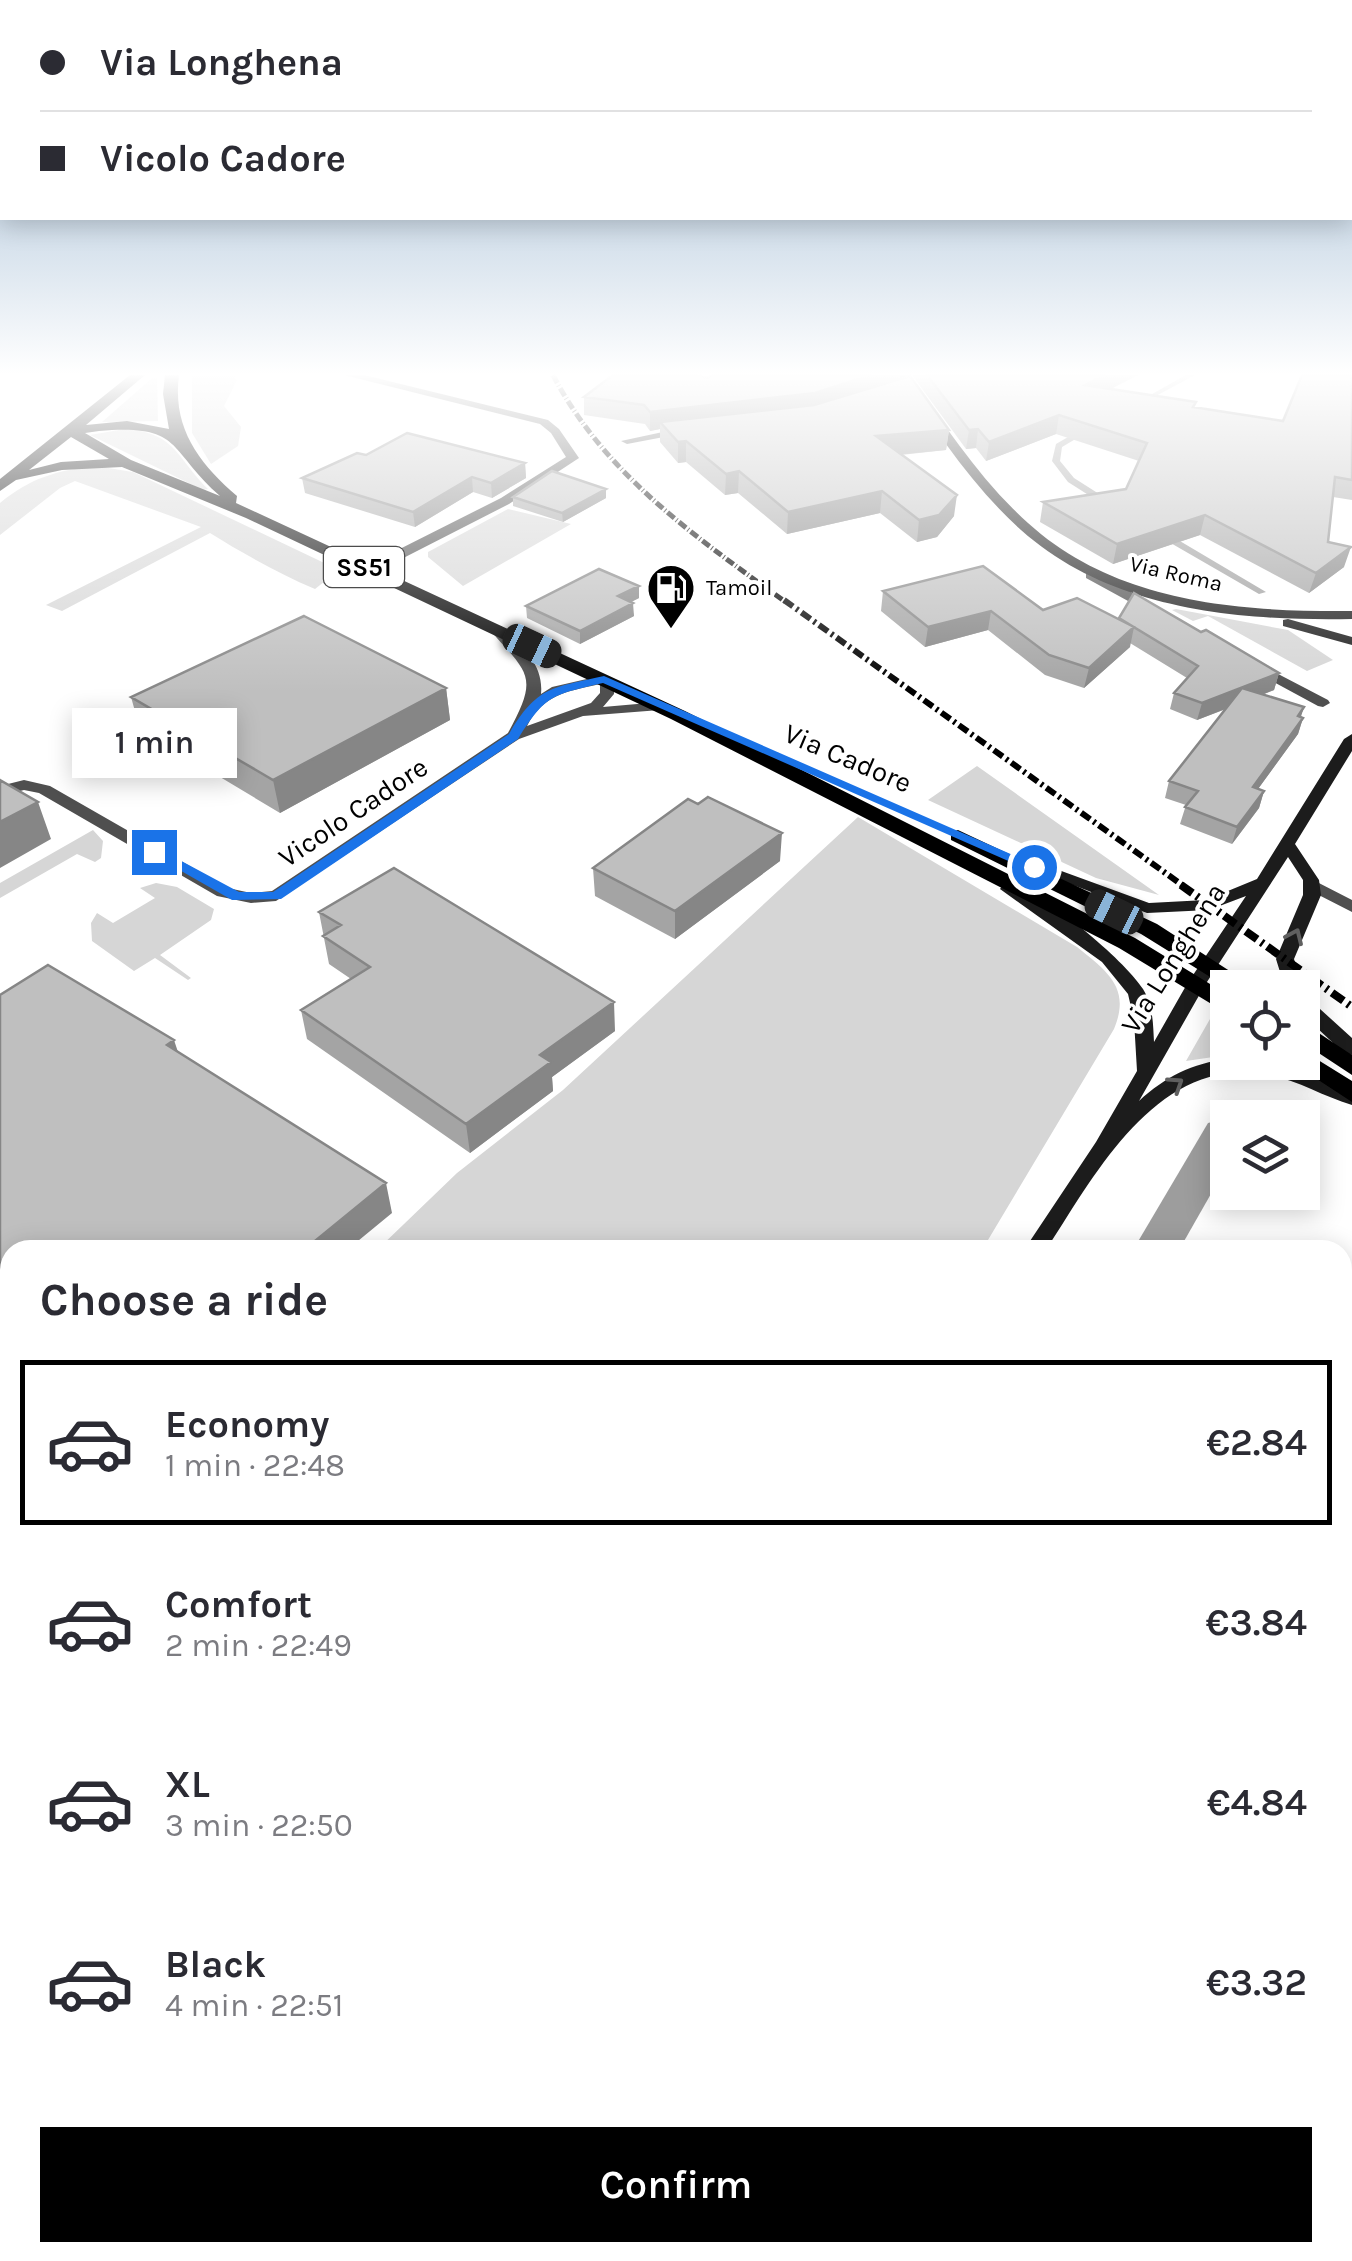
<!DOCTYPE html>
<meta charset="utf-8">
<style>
:root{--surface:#fff;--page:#f2f2f3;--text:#2b2b33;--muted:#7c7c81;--line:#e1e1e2;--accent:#000}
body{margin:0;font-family:Karla,sans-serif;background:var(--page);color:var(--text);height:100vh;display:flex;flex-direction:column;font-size:38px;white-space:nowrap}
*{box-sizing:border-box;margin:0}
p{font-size:32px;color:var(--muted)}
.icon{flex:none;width:55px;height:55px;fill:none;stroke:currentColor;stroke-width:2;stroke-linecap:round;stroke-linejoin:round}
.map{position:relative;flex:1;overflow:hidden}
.drawer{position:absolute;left:0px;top:1240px;width:1352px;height:1022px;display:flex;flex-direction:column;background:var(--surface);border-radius:30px 30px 0 0;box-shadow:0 5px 25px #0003}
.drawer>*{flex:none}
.hud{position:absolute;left:0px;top:0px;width:1352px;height:220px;box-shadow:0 5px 25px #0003;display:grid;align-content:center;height:220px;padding:0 40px;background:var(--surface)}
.buttons{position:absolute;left:1210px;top:970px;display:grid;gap:20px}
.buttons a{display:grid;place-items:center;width:110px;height:110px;border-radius:0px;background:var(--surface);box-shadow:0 5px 25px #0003;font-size:50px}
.end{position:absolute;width:45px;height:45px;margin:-22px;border:12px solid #1a73e8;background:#fff;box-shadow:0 0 0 5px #fff}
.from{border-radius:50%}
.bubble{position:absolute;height:70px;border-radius:0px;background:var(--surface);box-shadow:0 5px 25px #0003;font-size:32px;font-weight:600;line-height:70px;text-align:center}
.car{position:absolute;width:30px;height:60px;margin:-30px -15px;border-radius:12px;box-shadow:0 0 8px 2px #0007;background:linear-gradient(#222 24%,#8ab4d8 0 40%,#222 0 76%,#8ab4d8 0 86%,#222 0)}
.hud b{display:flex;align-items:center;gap:35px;height:95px;font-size:38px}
.hud b+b{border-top:2px solid var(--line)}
.hud i{width:25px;height:25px;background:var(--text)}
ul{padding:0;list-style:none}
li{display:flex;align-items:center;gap:30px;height:165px;margin:0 20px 15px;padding:0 20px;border:5px solid transparent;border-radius:0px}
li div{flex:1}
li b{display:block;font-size:38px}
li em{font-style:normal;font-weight:600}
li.current{border-color:var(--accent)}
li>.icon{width:90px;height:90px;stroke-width:1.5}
h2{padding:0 40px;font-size:45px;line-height:120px}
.primary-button{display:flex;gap:20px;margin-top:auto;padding:20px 40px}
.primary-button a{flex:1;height:115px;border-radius:0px;background:var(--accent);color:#fff;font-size:40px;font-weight:600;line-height:115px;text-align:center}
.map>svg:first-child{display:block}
.green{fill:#d6d6d6}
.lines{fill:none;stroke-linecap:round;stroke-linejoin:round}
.stream{fill:#9d9d9d;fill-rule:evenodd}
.canal{fill:#9d9d9d;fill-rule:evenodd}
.street{fill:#4f4f4f;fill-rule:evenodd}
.secondary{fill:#1c1c1c;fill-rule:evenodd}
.primary{fill:#000;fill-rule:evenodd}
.rail-far2{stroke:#000;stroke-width:5;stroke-dasharray:9 2.5 1 2.5;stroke-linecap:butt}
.rail-far1{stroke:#000;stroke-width:6;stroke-dasharray:11 4 2.5 4;stroke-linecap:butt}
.rail{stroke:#000;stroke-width:8;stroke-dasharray:14 5 2.5 5;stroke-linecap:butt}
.wall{fill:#a4a4a4}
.shaded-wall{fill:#868686}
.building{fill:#bfbfbf;stroke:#868686;stroke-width:2.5}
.oneway{stroke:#606060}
.route{fill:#1a73e8}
.labels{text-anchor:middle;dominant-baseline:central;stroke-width:8;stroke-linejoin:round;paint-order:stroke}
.far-street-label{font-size:22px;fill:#000;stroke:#fff}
.far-poi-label{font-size:22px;fill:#000;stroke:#fff;text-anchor:start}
.shield{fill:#fff;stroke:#4c4c4c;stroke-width:2.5}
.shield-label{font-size:25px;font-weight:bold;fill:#000}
.street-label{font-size:28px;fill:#000;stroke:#fff}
</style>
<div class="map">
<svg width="1352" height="2261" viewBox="0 0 1352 2261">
<rect width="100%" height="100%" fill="#fff"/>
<!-- green -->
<path class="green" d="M192 375H233L237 380 224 406 241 427 238 446 211 464 192 433Z
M157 378 158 421 102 422 151 379Z
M125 429C176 433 175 456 208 489L203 490 90 435Z
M96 466 133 472 339 570 315 589C278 573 242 553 210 533L62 611 46 605 201 527 75 481 60 488 0 535V503C30 478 58 470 96 466Z
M508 509 571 524 463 586 428 557V552Z
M1176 609 1288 630 1333 660 1307 671 1208 616 1193 621 1172 610Z
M977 766 1159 895 1096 878 928 800Z
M858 817 1077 947C1108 972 1131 988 1114 1029L982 1250H377L457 1173 563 1090Z
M93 830 103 841 101 858 95 862 77 854 0 898V883Z
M156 883 177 887 214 909 211 920 160 955 191 978 188 980 155 958 134 971 92 941 91 923 97 913 113 923 155 898 140 888Z
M1218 1016 1227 1021V1055L1186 1061 1210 1019Z
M10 1599V1949L0 1944V1608Z"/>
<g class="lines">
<!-- stream -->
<path class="stream" d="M1186 375H1195L1141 404 1136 403Z
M1082 429 1089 431 1062 447 1060 461 1074 478 1107 499V503H1101L1068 482 1052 461 1056 444Z
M1162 534H1168L1266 592 1259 594 1162 538Z
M0 1869 10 1872V1890L0 1887Z
M442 2252H463L464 2261H442Z"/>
<!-- canal -->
<path class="canal" d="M1223 1119 1228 1120V1164L1179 1250H1133L1208 1123Z"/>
<!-- street -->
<path class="street" d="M344 375H364L548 420 559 429 579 458 509 504 374 573H364V567L501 498 566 457 551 433 540 424Z
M686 427 692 430 690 432 627 444 621 441Z
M1086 572H1096L1162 610 1150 613 1086 578Z
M491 626H501C521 645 544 664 541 694L552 687 604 675 614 681V694L603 707 660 702 667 706 660 710 583 716 519 739 276 901 251 903 217 896 39 793 24 790 0 796V786L24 780 50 786 228 888 251 893 272 891 508 733C540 675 528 674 489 629ZM600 684V693L591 703 527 726C544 694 566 692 600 684Z
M1255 662 1328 700 1330 703 1323 707 1318 706 1250 669V663Z
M1313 880 1352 900V912L1307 889V881Z
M1352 1977V2017L1342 2021V1981Z
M986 2252H1022L1026 2261H990Z
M1144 2252H1180L1176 2261H1140Z"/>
<!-- secondary -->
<path class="secondary" d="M898 375H909C946 427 981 481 1028 523 1116 603 1240 612 1352 611V619C1237 621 1111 610 1021 530 972 486 935 429 898 375Z
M1288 619 1352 637V645L1283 626V620Z
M1352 734V751L1295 844 1319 880 1321 895 1294 959 1303 988H1285L1276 959 1303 895V880L1288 857 1205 985 1139 1101C1165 1077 1192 1063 1228 1059V1062C1280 1062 1304 1067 1352 1090V1105C1322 1096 1296 1079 1265 1074 1157 1056 1096 1173 1046 1250H1024L1096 1142 1137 1071 1134 1020 1128 994 1102 962 1000 889 1003 885C1033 881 1127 962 1143 989 1153 1005 1153 1023 1154 1042L1187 984 1246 896 1209 910 1147 913 1020 865 1028 860 1034 861 1149 903 1206 900 1257 879 1344 739Z
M1302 997 1309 999 1352 1038V1055L1345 1054 1302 1014Z
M367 2252H402L398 2261H363Z"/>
<!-- primary -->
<path class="primary" d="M130 375H145L86 425 127 421 169 429 163 394 165 375H179C172 428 199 463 237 496L236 503 685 711 1135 938 1228 995V1014L1119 948 671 719 246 518 122 467 62 470 16 480 0 491V479ZM99 431C184 424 167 450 220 496L131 460 85 433ZM71 437 109 459 61 462 29 470Z
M958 830 1157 924 1256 988H1228L1141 934 951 840V832Z
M1302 1022 1352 1055V1075L1302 1042Z
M1302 1050 1352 1081V1102L1294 1064 1302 1062Z"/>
<!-- rail-far2 -->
<path class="rail-far2" d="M553 375C605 475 697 538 787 603"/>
<!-- rail-far1 -->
<path class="rail-far1" d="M784 600 1185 887"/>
<!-- rail -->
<path class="rail" d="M1181 885 1352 1007"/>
</g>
<!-- wall -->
<path class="wall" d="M912 375H1138L1111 389 1194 407 1283 421 1352 375V500L1333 497 1328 542 1344 567 1309 593 1200 535 1113 564 1040 522 1043 502 1126 489 1139 461 1056 434 986 461 976 448 966 449Z
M708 378 900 379 949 430 946 450 901 455 954 516 937 537 917 542 880 513 787 534 738 493 725 495 686 462 678 463 660 442V429L650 431 645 424 584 415V397Z
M366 455 525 463 526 478 492 498 473 492 415 527 305 493 302 478Z
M606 489V498L563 522 513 506V497Z
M639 586V598L630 602 634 616 580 644 527 618 526 606Z
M883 591 1119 619 1201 632 1279 673 1274 690 1262 695 1303 718 1298 734 1258 789 1264 791 1259 808 1232 844 1180 824 1186 805 1165 798 1169 781 1226 709 1197 720 1170 709 1174 693 1187 678 1130 643V647L1084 688 1045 675 988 630 925 647 881 611Z
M446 688 450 720 280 813 140 729 131 697Z
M780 861 675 939 595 896 593 868Z
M319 912 615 1031 552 1077 553 1091 470 1153 307 1039 301 1010 351 979 329 964Z"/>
<!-- shaded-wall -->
<path class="shaded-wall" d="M871 375H900L899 384 814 411 660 422V429L650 431V412Z
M1104 375H1138L1082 403 1085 385Z
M1059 415 1056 434 986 461 989 442Z
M978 429 976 448 966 449 969 430Z
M949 430 946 450 874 457 876 436Z
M686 441V462L678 463V442Z
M525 463 526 478 492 498 491 483Z
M739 471 738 493 725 495 726 474Z
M472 477 473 492 415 527 413 512Z
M606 489V498L563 522 562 513Z
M882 491 880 513 787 534 788 512Z
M957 495 954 516 937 537 917 542 919 520Z
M1205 515 1200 535 1113 564 1117 544Z
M1351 547 1344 567 1309 593 1316 573Z
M639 586V598L618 609V596Z
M633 603 634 616 580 644V631Z
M991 611 988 630 925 647 928 627Z
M1134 627 1130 647 1084 688 1089 668Z
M1279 673 1274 690 1197 720 1202 703Z
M446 688 450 720 280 813 273 780Z
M1304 707 1299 723 1303 718 1298 734 1247 804 1253 787Z
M1264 791 1259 808 1232 844 1237 827Z
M38 802 51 839 0 868V822Z
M782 833 780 861 675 939V911Z
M614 1002 615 1031 552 1077 553 1091 470 1153 466 1124 540 1055Z
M174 1040 184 1070 167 1045Z
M386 1183 392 1213 347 1250H304Z
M10 1494V1535L0 1544V1502Z
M8 2016 10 2018V2043L0 2055V2025Z
M16 2252H34L29 2260Z
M306 2252H322L317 2261H302Z"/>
<!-- building -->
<path class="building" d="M613 375H696L708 378 712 375H871L815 393 650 412 644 405 584 397Z
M927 375H1104L1085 385 1196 402 1193 407 1283 421 1302 375H1352V480L1335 477 1328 542 1351 547 1316 573 1205 515 1117 544 1043 502 1126 489 1147 443 1059 415 989 442 978 429 969 430Z
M910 376 949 430 876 436 957 495 939 515 919 520 882 491 788 512 739 471 726 474 686 441 678 442 660 422 814 405Z
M407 433 525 463 491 483 472 477 413 512 302 478 357 453 366 455Z
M552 471 606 489 562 513 513 497Z
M983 566 1043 610 1077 598 1134 627 1089 668 1049 655 991 611 928 627 883 591Z
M599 569 639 586 618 596 633 603 580 631 526 606Z
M1134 593 1201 632 1206 630 1279 673 1202 703 1174 693 1198 666 1119 618Z
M304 616 446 688 273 780 131 697Z
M1242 688 1304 707 1298 716 1303 718 1253 787 1264 791 1237 827 1185 807 1198 791 1169 781Z
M0 780 38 802 0 822Z
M708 797 782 833 675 911 593 868 688 799 698 804Z
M394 868 614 1002 540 1055 551 1062 466 1124 301 1010 370 967 323 936 341 925 319 912Z
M48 965 174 1040 167 1045 386 1183 304 1250H10V1494L0 1502V995Z
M0 2009 8 2016 0 2025Z
M10 2158V2249L0 2243V2174Z
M174 2252H306L302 2261H169Z"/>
<!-- one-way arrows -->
<defs><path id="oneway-chevron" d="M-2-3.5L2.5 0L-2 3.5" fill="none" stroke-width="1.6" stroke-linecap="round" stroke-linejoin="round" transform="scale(2.5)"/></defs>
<g class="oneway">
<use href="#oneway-chevron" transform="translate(1295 936) rotate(-66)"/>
<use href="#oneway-chevron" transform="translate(1176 1084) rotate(-33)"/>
</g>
<!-- sky -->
<linearGradient id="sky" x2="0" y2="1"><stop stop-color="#8aabca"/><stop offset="0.54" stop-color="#fff"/><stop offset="1" stop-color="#fff" stop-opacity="0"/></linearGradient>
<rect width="1352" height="692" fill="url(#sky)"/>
<!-- route -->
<path class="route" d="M604 676 1040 867 1029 870 603 683C552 695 546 694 518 739L281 899 232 900 148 852 159 849 239 892H273L509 734C537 686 552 688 604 676Z"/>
<!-- icons -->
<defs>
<g id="fuel-pin" transform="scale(2.5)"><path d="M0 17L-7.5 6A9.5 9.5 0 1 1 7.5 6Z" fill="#000" stroke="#fff"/><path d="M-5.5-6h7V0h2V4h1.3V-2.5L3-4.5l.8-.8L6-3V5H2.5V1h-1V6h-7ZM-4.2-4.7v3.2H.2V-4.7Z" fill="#fff"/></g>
</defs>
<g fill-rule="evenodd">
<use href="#fuel-pin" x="671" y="588"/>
</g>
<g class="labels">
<!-- far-street labels -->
<g class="far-street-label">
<text transform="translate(1176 574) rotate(13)">Via Roma</text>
</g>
<!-- far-poi labels -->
<g class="far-poi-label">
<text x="706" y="588">Tamoil</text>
</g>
<!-- shield labels -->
<rect class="shield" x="324" y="547" width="80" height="40" rx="8"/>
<g class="shield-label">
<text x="364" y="567">SS51</text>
</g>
<!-- street labels -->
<g class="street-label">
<text transform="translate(848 758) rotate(23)">Via Cadore</text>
<text transform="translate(353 812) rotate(-34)">Vicolo Cadore</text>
<text transform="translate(1173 958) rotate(-58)">Via Longhena</text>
</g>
</g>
</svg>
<div class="buttons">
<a><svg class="icon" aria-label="locate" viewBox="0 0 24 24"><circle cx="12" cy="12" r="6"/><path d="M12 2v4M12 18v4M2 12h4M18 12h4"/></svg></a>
<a><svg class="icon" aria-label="layers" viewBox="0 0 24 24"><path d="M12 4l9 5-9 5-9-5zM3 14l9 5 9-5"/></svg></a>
</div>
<i class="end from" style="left:1034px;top:867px"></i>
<i class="end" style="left:154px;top:852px"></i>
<div class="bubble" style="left:72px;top:708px;width:165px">1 min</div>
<i class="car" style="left:532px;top:646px;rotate:115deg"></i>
<i class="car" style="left:1114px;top:912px;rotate:296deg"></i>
<div class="hud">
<b><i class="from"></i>Via Longhena</b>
<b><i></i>Vicolo Cadore</b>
</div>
<section class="drawer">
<h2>Choose a ride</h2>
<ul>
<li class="current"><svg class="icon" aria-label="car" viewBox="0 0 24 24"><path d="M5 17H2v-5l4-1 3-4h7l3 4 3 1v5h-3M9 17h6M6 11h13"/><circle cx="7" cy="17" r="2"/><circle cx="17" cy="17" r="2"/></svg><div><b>Economy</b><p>1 min · 22:48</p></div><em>€2.84</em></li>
<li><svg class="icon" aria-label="car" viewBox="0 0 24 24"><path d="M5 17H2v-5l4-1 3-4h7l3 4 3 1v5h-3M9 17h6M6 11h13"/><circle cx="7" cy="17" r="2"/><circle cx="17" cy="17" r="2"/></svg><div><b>Comfort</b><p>2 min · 22:49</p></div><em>€3.84</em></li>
<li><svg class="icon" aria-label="car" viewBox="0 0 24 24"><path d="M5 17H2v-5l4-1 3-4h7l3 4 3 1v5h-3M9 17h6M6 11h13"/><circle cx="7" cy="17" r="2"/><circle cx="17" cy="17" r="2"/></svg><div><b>XL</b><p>3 min · 22:50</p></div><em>€4.84</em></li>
<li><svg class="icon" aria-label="car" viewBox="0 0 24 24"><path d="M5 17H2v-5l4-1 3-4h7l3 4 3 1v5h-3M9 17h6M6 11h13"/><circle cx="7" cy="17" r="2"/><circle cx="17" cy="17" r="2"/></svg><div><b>Black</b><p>4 min · 22:51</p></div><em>€3.32</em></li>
</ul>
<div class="primary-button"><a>Confirm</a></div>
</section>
</div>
